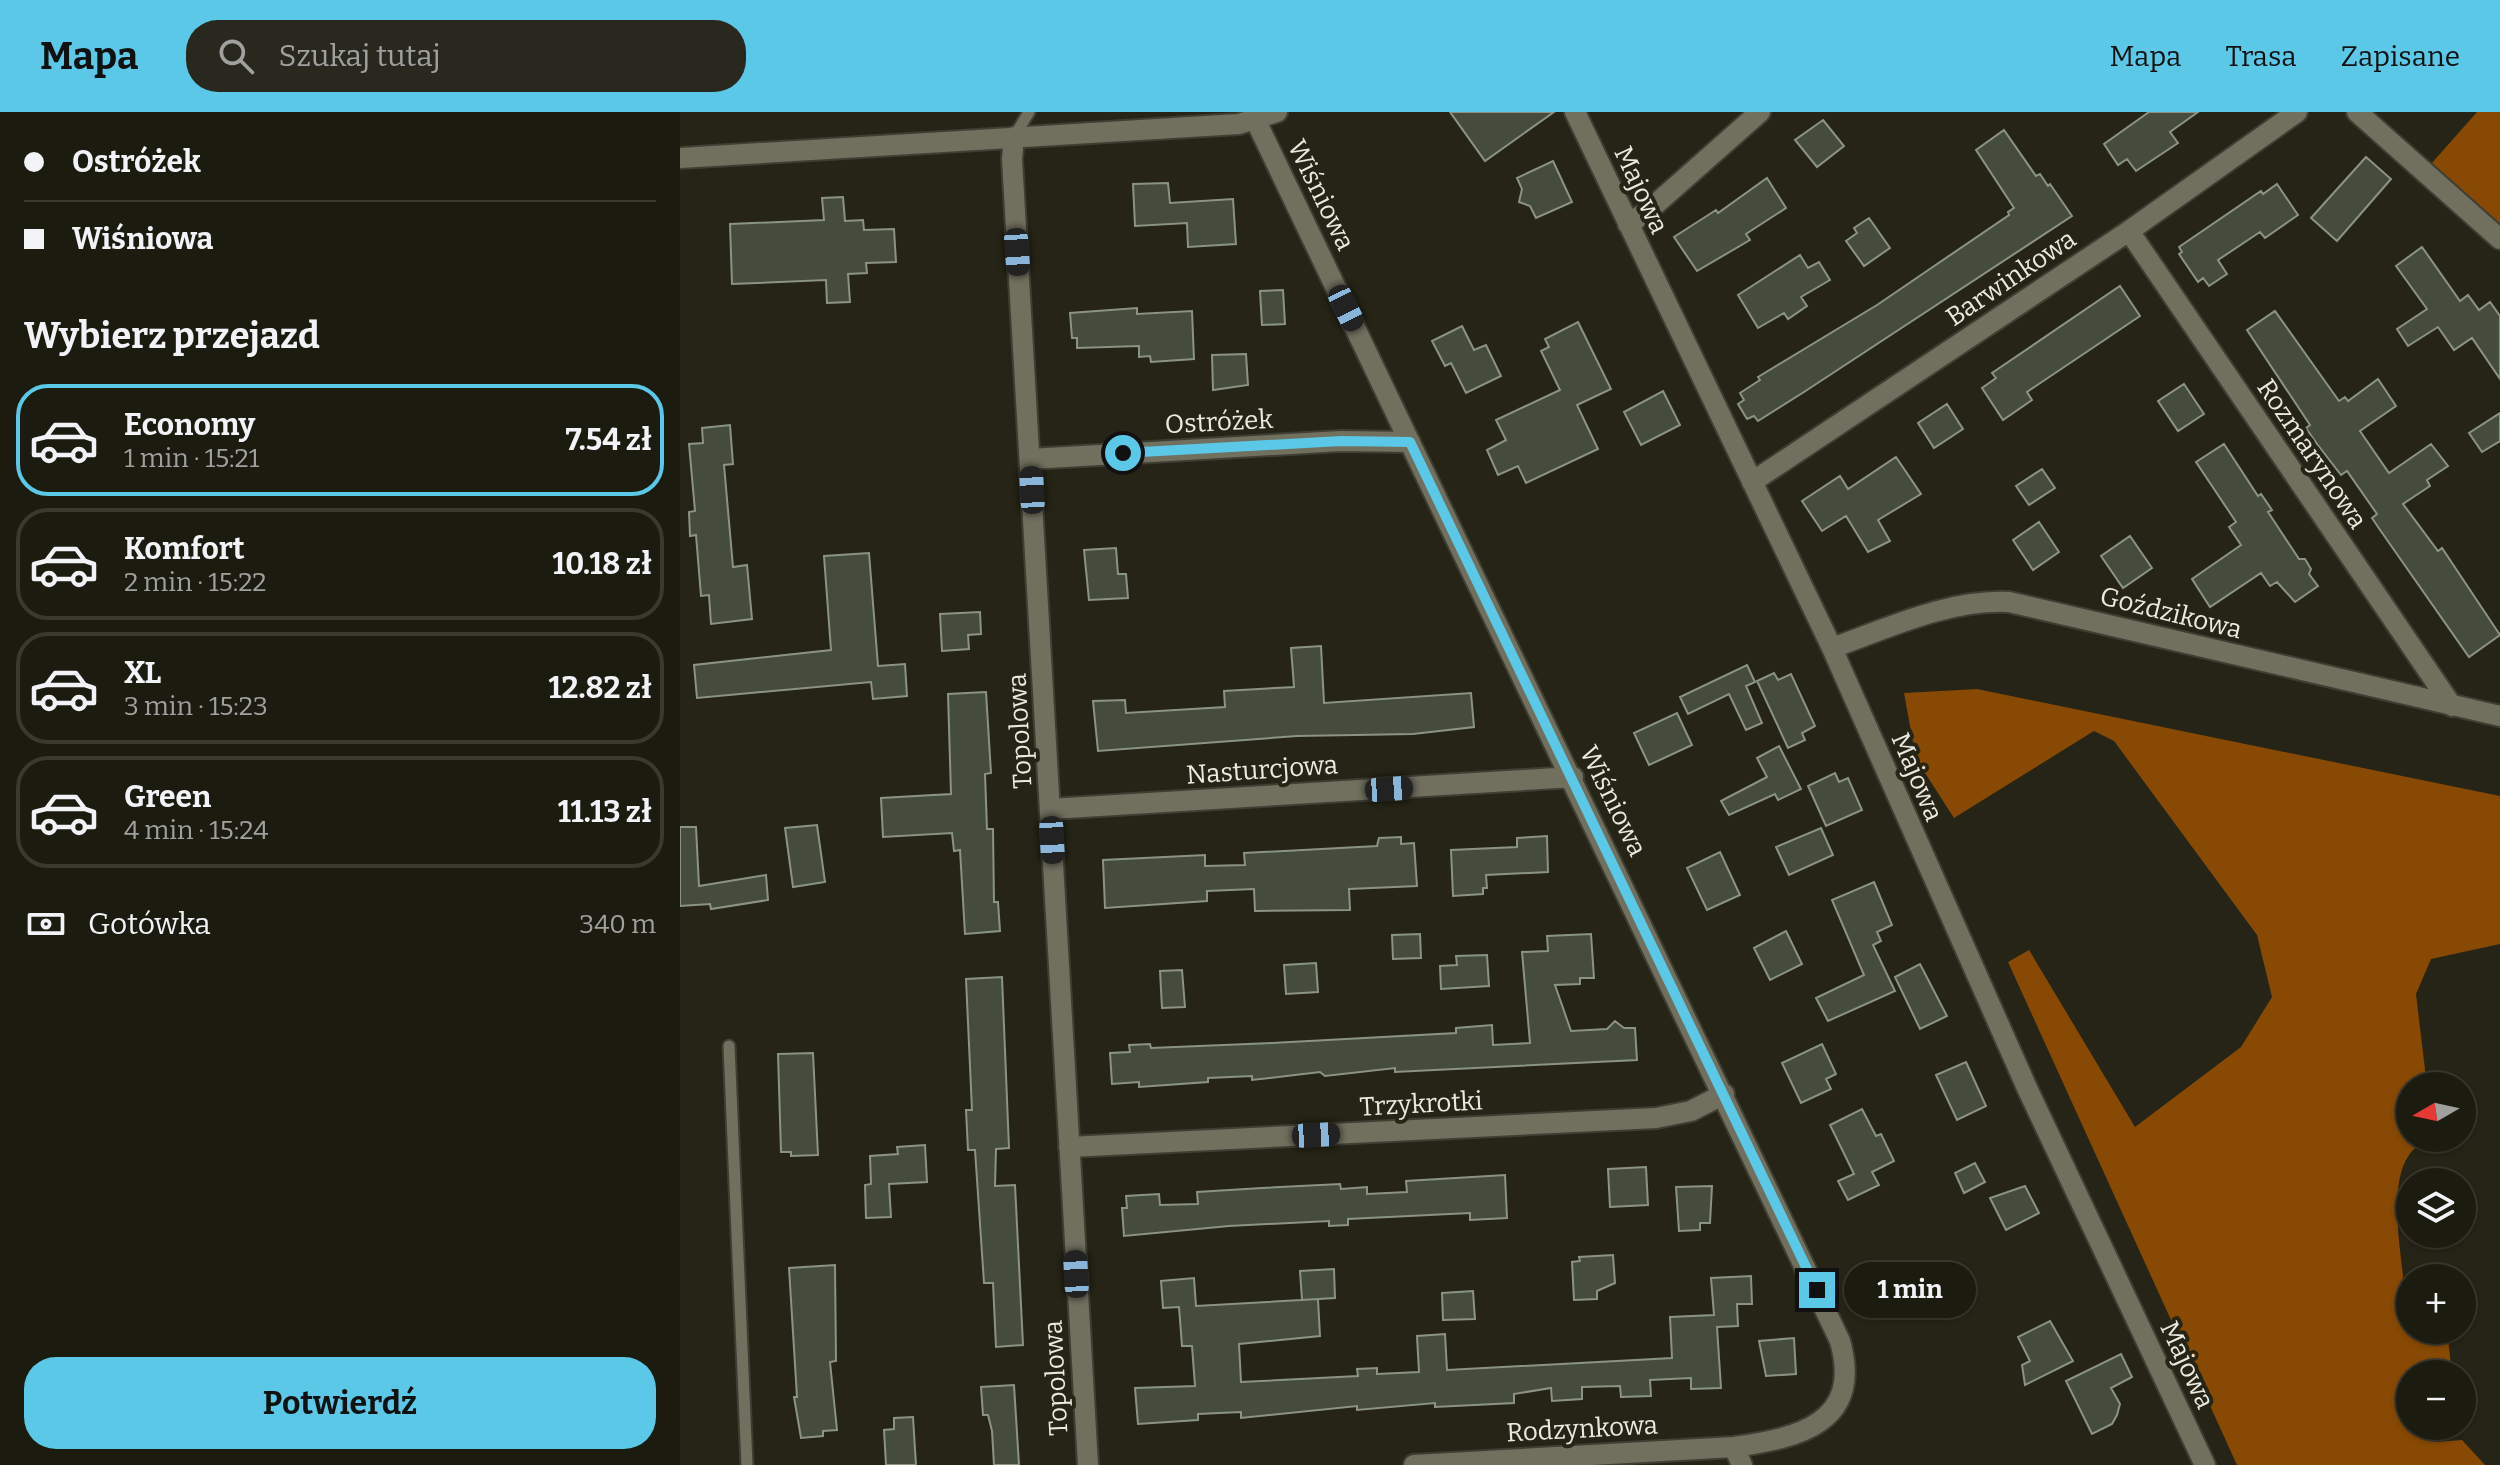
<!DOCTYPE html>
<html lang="pl">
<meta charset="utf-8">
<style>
:root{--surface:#1c1b10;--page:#29281e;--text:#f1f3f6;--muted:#a0a19f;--line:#3a3930;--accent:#5ac8e6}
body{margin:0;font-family:Bitter,serif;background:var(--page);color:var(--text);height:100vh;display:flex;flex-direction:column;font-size:30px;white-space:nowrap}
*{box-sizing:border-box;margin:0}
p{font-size:26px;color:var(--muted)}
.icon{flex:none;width:44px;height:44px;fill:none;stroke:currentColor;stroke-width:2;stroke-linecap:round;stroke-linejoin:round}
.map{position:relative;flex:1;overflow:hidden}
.details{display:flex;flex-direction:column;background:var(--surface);width:680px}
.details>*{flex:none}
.hud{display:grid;align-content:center;height:176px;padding:0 24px;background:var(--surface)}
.needle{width:52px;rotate:261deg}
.controls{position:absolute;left:1716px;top:960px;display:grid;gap:16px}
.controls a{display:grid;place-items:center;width:80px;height:80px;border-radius:50%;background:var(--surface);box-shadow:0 2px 6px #0004,0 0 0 2px var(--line);font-size:40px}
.end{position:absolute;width:36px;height:36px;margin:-18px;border:10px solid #5ac8e6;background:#111;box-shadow:0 0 0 4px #111}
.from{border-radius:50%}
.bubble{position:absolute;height:56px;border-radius:28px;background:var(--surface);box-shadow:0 2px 6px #0004,0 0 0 2px var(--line);font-size:26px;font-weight:700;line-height:56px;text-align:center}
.car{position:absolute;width:24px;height:48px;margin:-24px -12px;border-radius:10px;box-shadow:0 0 6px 2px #0007;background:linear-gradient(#222 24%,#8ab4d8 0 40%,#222 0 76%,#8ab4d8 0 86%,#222 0)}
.hud b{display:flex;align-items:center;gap:28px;height:76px;font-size:30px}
.hud b+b{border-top:2px solid var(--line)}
.hud i{width:20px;height:20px;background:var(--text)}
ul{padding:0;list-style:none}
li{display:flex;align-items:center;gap:24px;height:112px;margin:0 16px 12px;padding:0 8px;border:4px solid var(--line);border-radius:32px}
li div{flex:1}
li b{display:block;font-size:30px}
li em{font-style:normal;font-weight:700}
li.active{border-color:var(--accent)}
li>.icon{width:72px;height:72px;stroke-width:1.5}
h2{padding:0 24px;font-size:36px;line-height:96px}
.pay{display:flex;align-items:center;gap:20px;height:88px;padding:0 24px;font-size:30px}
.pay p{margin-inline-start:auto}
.action{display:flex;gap:16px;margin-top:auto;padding:16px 24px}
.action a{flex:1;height:92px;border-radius:32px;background:var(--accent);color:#111;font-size:32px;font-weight:700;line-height:92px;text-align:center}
header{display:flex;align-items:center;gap:48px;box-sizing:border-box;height:112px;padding:0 40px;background:var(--accent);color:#111}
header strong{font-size:38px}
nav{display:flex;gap:44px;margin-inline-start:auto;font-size:28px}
.search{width:560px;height:72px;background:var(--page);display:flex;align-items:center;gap:20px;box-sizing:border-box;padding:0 28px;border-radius:32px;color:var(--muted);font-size:30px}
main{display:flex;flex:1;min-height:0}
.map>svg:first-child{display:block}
.forest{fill:#874904}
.building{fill:#454c3d;stroke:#8b9383;stroke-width:2}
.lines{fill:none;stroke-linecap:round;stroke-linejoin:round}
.service-casing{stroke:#3f3e33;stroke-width:15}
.minor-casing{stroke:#3f3e33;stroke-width:24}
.service{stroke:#71705f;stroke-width:11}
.minor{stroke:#71705f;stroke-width:20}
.route{stroke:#5ac8e6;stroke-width:10}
.labels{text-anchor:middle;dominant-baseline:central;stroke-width:8;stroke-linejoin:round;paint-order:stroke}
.street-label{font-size:26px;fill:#eaeae0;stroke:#252416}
</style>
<header>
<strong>Mapa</strong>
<div class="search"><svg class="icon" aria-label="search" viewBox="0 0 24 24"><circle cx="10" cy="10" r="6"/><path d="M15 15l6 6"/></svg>Szukaj tutaj</div>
<nav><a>Mapa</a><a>Trasa</a><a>Zapisane</a></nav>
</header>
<main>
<section class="details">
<div class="hud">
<b><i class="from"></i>Ostróżek</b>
<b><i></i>Wiśniowa</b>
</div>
<h2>Wybierz przejazd</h2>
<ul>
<li class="active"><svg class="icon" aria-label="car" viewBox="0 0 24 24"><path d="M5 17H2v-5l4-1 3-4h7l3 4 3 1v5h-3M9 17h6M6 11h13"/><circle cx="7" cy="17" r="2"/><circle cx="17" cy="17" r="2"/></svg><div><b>Economy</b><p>1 min · 15:21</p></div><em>7.54 zł</em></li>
<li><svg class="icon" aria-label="car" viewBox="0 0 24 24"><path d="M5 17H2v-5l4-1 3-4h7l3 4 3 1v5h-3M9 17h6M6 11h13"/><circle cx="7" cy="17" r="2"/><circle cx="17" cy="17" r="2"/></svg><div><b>Komfort</b><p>2 min · 15:22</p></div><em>10.18 zł</em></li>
<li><svg class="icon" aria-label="car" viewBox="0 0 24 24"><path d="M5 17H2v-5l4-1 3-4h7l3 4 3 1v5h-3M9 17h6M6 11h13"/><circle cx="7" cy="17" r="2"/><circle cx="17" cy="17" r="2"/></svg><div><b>XL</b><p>3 min · 15:23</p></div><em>12.82 zł</em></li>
<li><svg class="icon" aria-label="car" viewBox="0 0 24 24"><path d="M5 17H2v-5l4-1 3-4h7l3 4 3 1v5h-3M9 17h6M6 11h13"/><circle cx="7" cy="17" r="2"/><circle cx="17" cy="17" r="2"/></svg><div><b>Green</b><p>4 min · 15:24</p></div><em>11.13 zł</em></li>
</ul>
<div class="pay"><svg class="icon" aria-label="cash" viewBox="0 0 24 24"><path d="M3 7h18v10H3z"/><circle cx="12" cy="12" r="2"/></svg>Gotówka<p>340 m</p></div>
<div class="action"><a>Potwierdź</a></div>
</section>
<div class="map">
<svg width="1820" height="1353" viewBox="0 0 1820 1353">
<rect width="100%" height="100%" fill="#252416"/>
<!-- forest -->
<path class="forest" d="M1797 0H1820V113L1751 52Z
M1297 577 1820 684V832L1751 847 1736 882 1747 974H1730V1026H1747C1742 1032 1733 1036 1729 1043 1708 1072 1721 1140 1724 1173L1730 1176V1218H1767L1772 1262H1730V1314H1760L1756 1330 1782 1328 1805 1353H1557L1328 850 1349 838 1455 1015 1561 935 1592 885 1577 823 1434 629 1414 619 1274 706 1236 647 1224 581Z"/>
<!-- building -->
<path class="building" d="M770 0H874L805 49Z
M1469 0H1518L1490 20 1498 31 1456 59 1447 47 1438 53 1424 32Z
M1143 8 1164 34 1137 55 1115 28Z
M1324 18 1356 64 1360 62 1368 74 1370 72 1392 104 1124 280 1078 309 1074 304 1067 307 1058 292 1064 288 1060 281 1080 268 1078 265 1197 193 1329 103 1328 100 1334 96 1296 38Z
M1686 45 1711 67 1657 129 1631 106Z
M873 49 892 90 856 106 850 94 839 90 842 77 837 66Z
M1087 66 1106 96 1066 122 1070 128 1017 159 994 125 1036 98 1038 101Z
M488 71 490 91 553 87 556 132 508 135 507 111 455 114 453 72Z
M1597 72 1618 103 1585 126 1580 120 1538 148 1547 162 1529 174 1523 166 1518 170 1499 142 1502 140 1499 135 1581 79 1583 82Z
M163 85 165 109 183 108 184 118 214 117 216 150 186 151 187 161 168 162 170 190 147 191 146 168 52 172 50 112 144 108 142 86Z
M1189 106 1210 136 1184 154 1166 129 1177 121 1174 116Z
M1742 135 1780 189 1788 183 1799 198 1810 190 1820 204V267L1792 226 1774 238 1758 215 1728 234 1717 217 1747 197 1716 154Z
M1120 143 1128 156 1139 150 1150 168 1121 185 1127 194 1108 207 1104 201 1078 216 1058 183Z
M1440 174 1460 204 1347 280 1352 288 1323 308 1302 276 1316 266 1312 261Z
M603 178 605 212 582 213 580 179Z
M457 196V202L512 199 514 247 471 250 470 244 459 245V234L397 236V226H392L390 201Z
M1595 199 1659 289 1665 285 1668 289 1698 267 1716 294 1680 319 1709 361 1751 332 1768 354 1747 368 1750 374 1723 392 1758 439 1762 436 1820 523 1789 545 1698 415 1692 406 1697 402 1667 359 1661 363 1637 332 1626 316 1630 313 1567 218Z
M898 210 931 277 897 293 918 337 846 371 838 354 818 363 807 338 826 328 816 308 880 278 861 239 869 235 865 227Z
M782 214 794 238 806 233 821 264 786 281 771 251 765 254 752 229Z
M566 242 568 273 533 278 532 243Z
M1504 272 1524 302 1498 319 1478 289Z
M983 279 1000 313 961 333 944 300Z
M1267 292 1283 317 1254 336 1238 311Z
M1820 301V329L1802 340 1789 321Z
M50 313 53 352 44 353 53 455 67 453 72 507 31 512 29 483 21 484 16 423 10 424 9 400 15 399 9 332 23 331 22 316Z
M1544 332 1578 384 1581 382 1592 398 1588 400 1619 447H1625L1631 457 1629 462 1638 474 1615 490 1597 470 1590 474 1581 461 1530 495 1512 467 1561 433 1549 415 1556 410 1516 350Z
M1216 345 1241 382 1198 408 1210 429 1188 440 1166 404 1142 419 1122 389 1160 364 1168 377Z
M1362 357 1375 376 1349 393 1336 374Z
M1359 410 1379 440 1353 458 1333 428Z
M1450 424 1472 456 1443 476 1421 444Z
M436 436 438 462H446L448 486 409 488 404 438Z
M189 441 198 554 225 552 227 584 193 587 191 570 17 586 14 553 151 538 144 444Z
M300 500 301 522 288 523 289 537 262 539 260 502Z
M641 534 644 591 791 581 794 615 733 622 617 624 418 639 413 589 445 588 446 601 545 595 544 579 614 575 611 536Z
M1067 553 1075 570 1066 574 1082 611 1066 618 1049 582 1008 602 1000 585Z
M1094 561 1098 568 1111 562 1135 614 1122 621 1125 628 1108 636 1077 569Z
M306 580 311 661 305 662 307 717H313L314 790H318L320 819 285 822 280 738 274 739 272 721 203 725 201 686 271 682 268 582Z
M997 601 1012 633 969 653 954 621Z
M1099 634 1121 677 1098 688 1095 682 1049 703 1041 689 1087 665 1077 646Z
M1155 661 1159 670 1168 666 1182 698 1146 714 1128 674Z
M137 713 145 770 113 775 105 716Z
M0 715H16L19 774 86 763 88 788 31 797 30 792 0 794Z
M1141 716 1153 743 1109 763 1096 735Z
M867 724 868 760 806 763 807 776H803V782L773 784 771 738 837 735V726Z
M721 725V732L734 731 737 774 669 777 670 798 575 799 574 777 527 779V789L425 796 423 748 525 743V754L565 753 564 741 697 734 699 726Z
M1040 740 1060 783 1027 798 1007 756Z
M1194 770 1212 813 1197 820 1201 829 1193 833 1215 879 1148 909 1136 886 1184 863 1152 788Z
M1106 819 1122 852 1090 868 1074 836Z
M740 822 741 846 713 847 712 823Z
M911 822 914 866H900V872L875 873 891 919 927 917 935 909 944 916H955L957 948 715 960V956L645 964 640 960 572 968V964L528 966V970L459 975V970L432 972 430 941 450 940 449 933 470 932 471 936 592 931 776 921V916L812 913 813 933 850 931 842 840 868 839 867 824Z
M807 843 809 874 761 877 760 854 777 853 776 844Z
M636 851 638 880 606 882 604 853Z
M1240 852 1267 904 1240 917 1215 865Z
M502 858 505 895 482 896 480 859Z
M322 865 329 1036 316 1037 315 1074 335 1073 343 1233 316 1235 313 1171H304L295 1038H288L286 998H292L286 867Z
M1142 932 1156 962 1146 967 1151 977 1121 991 1102 951Z
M133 941 138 1043 111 1044V1040H101L98 942Z
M1286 950 1306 994 1277 1008 1256 963Z
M1182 997 1196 1024 1201 1022 1214 1049 1192 1060 1199 1073 1168 1088 1158 1069 1174 1062 1150 1013Z
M245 1033 247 1070 209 1072 211 1105 186 1106 185 1073 191 1072 190 1044 218 1042 217 1035Z
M1295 1051 1305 1070 1284 1081 1275 1061Z
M966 1055 968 1093 930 1095 928 1057Z
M825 1063 827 1106 790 1108V1101L668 1107V1113L649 1114V1109L549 1114 444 1124 442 1096H447L446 1084 479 1082 480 1093 518 1092 517 1080 582 1076 660 1072 661 1077 687 1075V1082L727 1080 726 1069Z
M1032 1074 1030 1111H1020V1118L999 1119 996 1075Z
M1345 1074 1359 1101 1326 1118 1310 1086Z
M933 1143 935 1171 917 1179V1187L894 1188 892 1150 900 1149 899 1145Z
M155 1153 156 1249 150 1250 157 1318 143 1319V1324L121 1326 114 1285H117L109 1156Z
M654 1157 655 1186 622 1188 620 1159Z
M1071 1164 1072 1192H1057L1058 1214 1037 1215 1041 1276 1011 1277V1266L970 1268 971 1284 941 1285 940 1274 902 1275V1287L872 1289 871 1276 834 1282V1291L755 1295V1291L677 1298V1294L561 1306V1300L518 1302V1308L458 1312 455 1276 515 1274 512 1234H502L499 1195 483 1196 481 1169 514 1166 516 1194 638 1187 640 1224 559 1232 561 1270 678 1264 677 1257 697 1256V1262L739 1260 737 1224 765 1222 767 1258 992 1246 990 1205 1034 1203 1031 1166Z
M793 1179 795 1207 763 1208 762 1181Z
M1370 1209 1393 1249 1345 1273 1342 1253 1350 1249 1338 1225Z
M1114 1226 1116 1262 1086 1264 1079 1229Z
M1441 1242 1452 1265 1431 1276 1440 1292 1437 1303 1432 1312 1412 1322 1386 1269Z
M334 1273 339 1353H314L312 1319 308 1303H303L301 1275Z
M233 1305 236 1353H206L204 1318 214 1317V1306Z"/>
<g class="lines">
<!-- service casing -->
<g class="service-casing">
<path id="service" d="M334 25 349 0
M49 934 67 1353"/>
</g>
<!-- minor casing -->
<g class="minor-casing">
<path id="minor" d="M895 0 1152 536 1347 976 1525 1353
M1677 0 1820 127
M576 9 1160 1229C1183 1311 1119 1326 1054 1335
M334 25 332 47 408 1353
M0 46 559 12 597 0
M948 112 968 99 1080 0
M1449 119 1772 594
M350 347 661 329 730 330
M1072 370 1449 119 1617 0
M1152 536C1208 516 1269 487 1329 490L1820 604
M370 697 893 665
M389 1035 976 1006 1011 999 1044 982
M734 1353 1054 1335 1062 1353"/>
</g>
<!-- service -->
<use href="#service" class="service"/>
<!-- minor -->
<use href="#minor" class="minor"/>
</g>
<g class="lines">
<!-- route -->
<path class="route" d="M443 341 661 329 730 330 1137 1178"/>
</g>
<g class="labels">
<!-- street labels -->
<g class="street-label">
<text transform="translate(961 78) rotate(65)">Majowa</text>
<text transform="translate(641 83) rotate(64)">Wiśniowa</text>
<text transform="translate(1331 166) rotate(-34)">Barwinkowa</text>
<text transform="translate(539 310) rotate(-3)">Ostróżek</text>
<text transform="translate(1632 342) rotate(56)">Rozmarynowa</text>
<text transform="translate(1491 501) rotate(14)">Goździkowa</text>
<text transform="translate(340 619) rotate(-93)">Topolowa</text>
<text transform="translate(582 658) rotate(-4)">Nasturcjowa</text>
<text transform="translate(1237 665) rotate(67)">Majowa</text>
<text transform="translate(933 689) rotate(64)">Wiśniowa</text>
<text transform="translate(741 992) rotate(-3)">Trzykrotki</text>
<text transform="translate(1507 1253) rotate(65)">Majowa</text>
<text transform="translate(376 1266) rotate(-93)">Topolowa</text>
<text transform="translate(902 1317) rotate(-3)">Rodzynkowa</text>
</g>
</g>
</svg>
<div class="controls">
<a><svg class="needle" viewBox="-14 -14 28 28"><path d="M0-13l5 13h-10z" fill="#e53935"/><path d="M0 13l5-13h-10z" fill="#a0a19f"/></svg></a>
<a><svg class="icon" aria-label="layers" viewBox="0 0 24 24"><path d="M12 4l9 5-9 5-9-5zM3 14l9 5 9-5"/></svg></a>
<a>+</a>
<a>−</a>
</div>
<i class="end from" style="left:443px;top:341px"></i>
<i class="end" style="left:1137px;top:1178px"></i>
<div class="bubble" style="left:1164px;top:1150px;width:132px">1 min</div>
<i class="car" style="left:337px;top:140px;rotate:176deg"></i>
<i class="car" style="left:666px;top:196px;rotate:154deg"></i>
<i class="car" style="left:352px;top:378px;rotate:357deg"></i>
<i class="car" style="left:709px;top:677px;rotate:86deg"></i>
<i class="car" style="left:372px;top:728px;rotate:177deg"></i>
<i class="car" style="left:636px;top:1023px;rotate:87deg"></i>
<i class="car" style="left:396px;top:1162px;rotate:357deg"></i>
</div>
</main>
